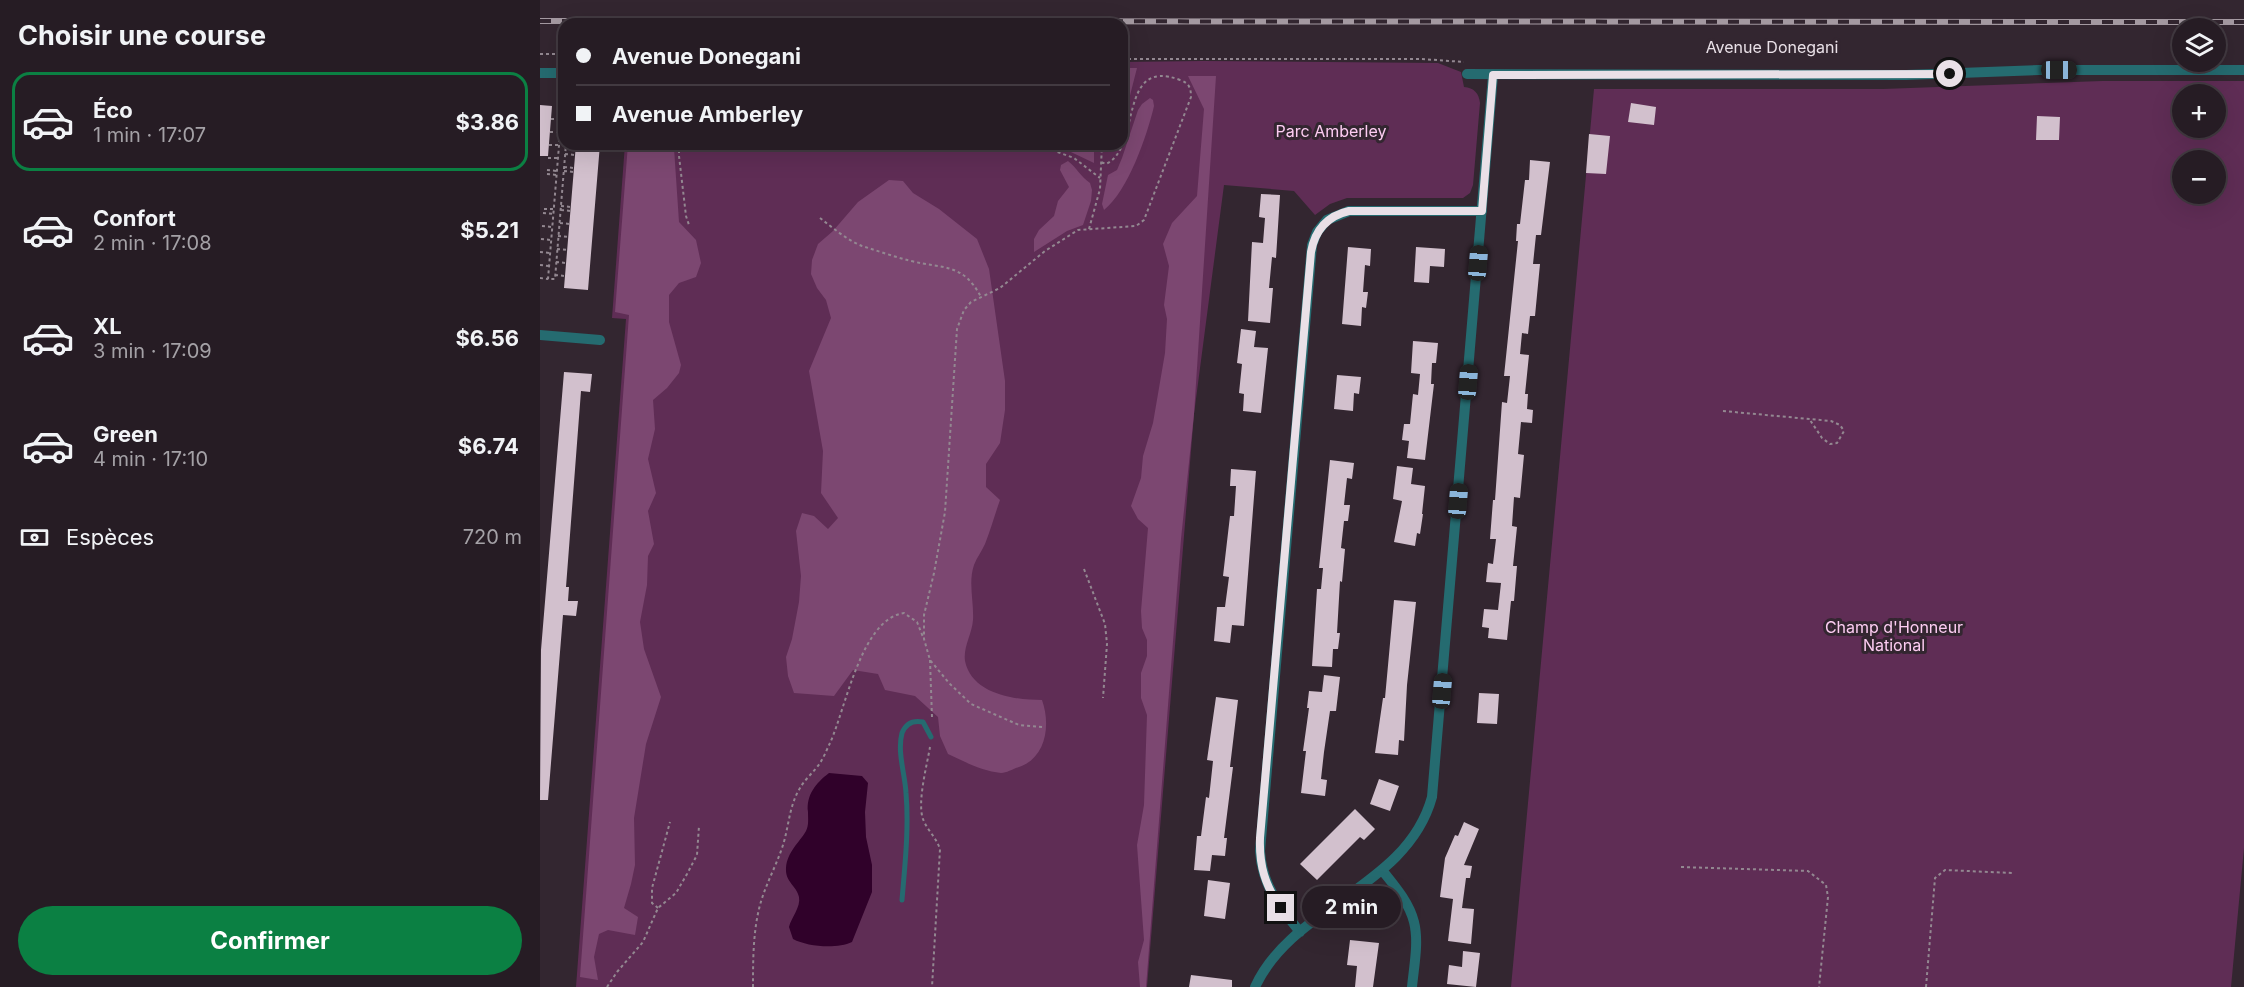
<!DOCTYPE html>
<html lang="fr">
<meta charset="utf-8">
<style>
:root{--surface:#261c24;--page:#322931;--text:#f1f3f6;--muted:#a4a1a6;--line:#423a41;--accent:#0b8043}
body{margin:0;font-family:Inter,sans-serif;background:var(--page);color:var(--text);height:100vh;display:flex;flex-direction:column;font-size:22px;white-space:nowrap}
*{box-sizing:border-box;margin:0}
p{font-size:20px;color:var(--muted)}
.icon{flex:none;width:33px;height:33px;fill:none;stroke:currentColor;stroke-width:2;stroke-linecap:round;stroke-linejoin:round}
.map{position:relative;flex:1;overflow:hidden}
.sheet{display:flex;flex-direction:column;background:var(--surface);width:540px}
.sheet>*{flex:none}
.guide{position:absolute;left:18px;top:18px;width:570px;height:132px;border-radius:18px;box-shadow:0 6px 24px #0002,0 0 0 2px var(--line);display:grid;align-content:center;height:132px;padding:0 18px;background:var(--surface)}
.fabs{position:absolute;left:1632px;top:18px;display:grid;gap:12px}
.fabs a{display:grid;place-items:center;width:54px;height:54px;border-radius:50%;background:var(--surface);box-shadow:0 6px 24px #0002,0 0 0 2px var(--line);font-size:30px}
.end{position:absolute;width:27px;height:27px;margin:-14px;border:8px solid #e9e0e7;background:#111;box-shadow:0 0 0 3px #111}
.from{border-radius:50%}
.bubble{position:absolute;height:42px;border-radius:21px;background:var(--surface);box-shadow:0 6px 24px #0002,0 0 0 2px var(--line);font-size:20px;font-weight:700;line-height:42px;text-align:center}
.car{position:absolute;width:18px;height:36px;margin:-18px -9px;border-radius:8px;box-shadow:0 0 4px 2px #0007;background:linear-gradient(#222 24%,#8ab4d8 0 40%,#222 0 76%,#8ab4d8 0 86%,#222 0)}
.guide b{display:flex;align-items:center;gap:21px;height:57px;font-size:22px}
.guide b+b{border-top:2px solid var(--line)}
.guide i{width:15px;height:15px;background:var(--text)}
ul{padding:0;list-style:none}
li{display:flex;align-items:center;gap:18px;height:99px;margin:0 12px 9px;padding:0 6px;border:3px solid transparent;border-radius:18px}
li div{flex:1}
li b{display:block;font-size:22px}
li em{font-style:normal;font-weight:700}
li.selected{border-color:var(--accent)}
li>.icon{width:54px;height:54px;stroke-width:1.5}
h2{padding:0 18px;font-size:27px;line-height:72px}
.pay{display:flex;align-items:center;gap:15px;height:66px;padding:0 18px;font-size:22px}
.pay p{margin-inline-start:auto}
.cta{display:flex;gap:12px;margin-top:auto;padding:12px 18px}
.cta a{flex:1;height:69px;border-radius:36px;background:var(--accent);color:#fff;font-size:24px;font-weight:700;line-height:69px;text-align:center}
main{display:flex;flex:1;min-height:0}
.map>svg:first-child{display:block}
.green{fill:#5f2d55;fill-rule:evenodd}
.forest{fill:#7c4771}
.water{fill:#30012a}
.building{fill:#d2c0cd}
.lines{fill:none;stroke-linecap:round;stroke-linejoin:round}
.path{stroke:#938891;stroke-width:2;stroke-dasharray:3 3;stroke-linecap:butt}
.lane{stroke:#256b70;stroke-width:5}
.street{stroke:#256b70;stroke-width:10}
.rail-casing{stroke:#a499a1;stroke-width:6}
.rail{stroke:#332630;stroke-width:4;stroke-dasharray:11;stroke-linecap:butt}
.route{stroke:#e9e0e7;stroke-width:8}
.labels{text-anchor:middle;dominant-baseline:central;stroke-width:6;stroke-linejoin:round;paint-order:stroke}
.street-label{font-size:16px;fill:#e9e0e7;stroke:#332630}
.park-label{font-size:16px;fill:#fdccf2;stroke:#332630}
</style>
<main>
<section class="sheet">
<h2>Choisir une course</h2>
<ul>
<li class="selected"><svg class="icon" aria-label="car" viewBox="0 0 24 24"><path d="M5 17H2v-5l4-1 3-4h7l3 4 3 1v5h-3M9 17h6M6 11h13"/><circle cx="7" cy="17" r="2"/><circle cx="17" cy="17" r="2"/></svg><div><b>Éco</b><p>1 min · 17:07</p></div><em>$3.86</em></li>
<li><svg class="icon" aria-label="car" viewBox="0 0 24 24"><path d="M5 17H2v-5l4-1 3-4h7l3 4 3 1v5h-3M9 17h6M6 11h13"/><circle cx="7" cy="17" r="2"/><circle cx="17" cy="17" r="2"/></svg><div><b>Confort</b><p>2 min · 17:08</p></div><em>$5.21</em></li>
<li><svg class="icon" aria-label="car" viewBox="0 0 24 24"><path d="M5 17H2v-5l4-1 3-4h7l3 4 3 1v5h-3M9 17h6M6 11h13"/><circle cx="7" cy="17" r="2"/><circle cx="17" cy="17" r="2"/></svg><div><b>XL</b><p>3 min · 17:09</p></div><em>$6.56</em></li>
<li><svg class="icon" aria-label="car" viewBox="0 0 24 24"><path d="M5 17H2v-5l4-1 3-4h7l3 4 3 1v5h-3M9 17h6M6 11h13"/><circle cx="7" cy="17" r="2"/><circle cx="17" cy="17" r="2"/></svg><div><b>Green</b><p>4 min · 17:10</p></div><em>$6.74</em></li>
</ul>
<div class="pay"><svg class="icon" aria-label="cash" viewBox="0 0 24 24"><path d="M3 7h18v10H3z"/><circle cx="12" cy="12" r="2"/></svg>Espèces<p>720 m</p></div>
<div class="cta"><a>Confirmer</a></div>
</section>
<div class="map">
<svg width="1704" height="987" viewBox="0 0 1704 987">
<rect width="100%" height="100%" fill="#332630"/>
<!-- green -->
<path class="green" d="M663 61 898 63 921 72 924 87C934 88 939 93 940 103L933 185 930 193 923 198H807L790 204 775 215 754 191 684 185 654 414 607 987H36L86 319 72 318 85 144H582V62Z
M1562 81H1704V848L1691 987H971L1054 89H1343ZM1642 94H1676V128H1642ZM1642 160H1676V194H1642Z"/>
<!-- forest -->
<path class="forest" d="M582 68H597L582 127Z
M648 76H676L654 414 641 539 606 987H600L598 962 604 940 597 845 604 805 607 715 601 698V673L607 656V640L602 628 601 611 608 528 598 519 591 506 601 478 603 456 613 423 625 353 627 319 624 305 629 266 623 244 632 223 657 196 664 109Z
M610 98 613 100 614 106C607 136 588 191 564 210L562 204 568 175 577 170 582 158 598 110 602 104Z
M88 144H135L134 148 139 222 156 240 161 263 156 277 139 283 129 295V322L141 365 139 373 127 388 113 400 115 429 108 459 116 493 108 511 114 544 108 556 107 585 100 622 104 649 121 697 106 744 94 818 95 865 91 884 84 908 98 917 95 935 68 930 59 934 54 957 58 980 40 977 89 315 75 312Z
M514 144H554V163Z
M528 161C537 168 541 177 550 183L552 190 551 201 543 225 527 231 494 252V239L499 230 514 216 518 201 529 187 520 170 521 165Z
M349 180 363 181 373 193 399 209 437 239 449 269 465 381V410L460 443 446 464V487L460 500C455 514 451 529 445 544 442 551 437 557 434 565 428 582 434 602 433 620 432 634 423 647 425 661 432 694 474 700 502 700 511 725 506 758 479 767 473 769 467 773 461 773 442 771 425 762 408 754L400 736 398 717 375 696 345 690 338 674 313 670 294 696 254 693 248 676 246 657 252 639 259 602 261 576 256 531 262 513 274 516 288 529 298 518 281 493 283 451 269 371 291 318 286 300 277 288 271 274 272 260 278 244 293 231 318 202Z"/>
<!-- water -->
<path class="water" d="M289 773 322 776 328 783 325 812 326 837 332 865V892L312 942C297 949 268 947 253 939L249 927C251 918 261 907 259 897 257 886 245 882 246 868 247 852 259 843 266 831 269 825 268 819 268 812 266 795 276 783 289 773Z"/>
<!-- building -->
<path class="building" d="M1091 103 1116 107 1114 125 1088 122Z
M0 105 12 106 8 156H0Z
M1497 116 1520 117 1519 140H1496Z
M1049 134 1070 136 1066 174 1046 173Z
M36 144H60L48 290 24 288Z
M990 160 1010 162 1001 235H996L993 264H1000L995 316H990L988 334 982 333 980 354 989 355 985 394H988L987 409 993 410 992 423 981 422 978 454 984 455 980 498 974 497 972 526 977 527 973 566H977L974 601H971L967 640 948 638 949 628 942 627 944 609 958 610 961 583 946 582 948 563 953 564 956 539H950L953 500H955L962 402 967 403 970 376H964L978 241H976L977 224H980L985 180H989Z
M721 194 740 195 736 258 732 257 729 288H733L730 323 708 321 712 242 723 243 725 218 719 217Z
M808 247 831 249 830 266 825 265 823 292H828L826 308 822 307 821 326 802 324Z
M876 247 905 249 904 267 890 266 889 283 874 282Z
M701 329 716 331 714 347 728 348 721 413 703 411 704 394 699 393 702 364 697 363Z
M873 341 898 343 896 363H892L891 384H894L885 460 867 458 869 441 862 440 864 424H870L873 394 878 395 880 374 871 373Z
M24 372 52 374 50 392 41 391 26 587H29L28 601H38L36 616 23 615 8 800H0L1 650Z
M797 375 821 377 819 394 814 393 813 411 794 409Z
M790 460 814 463 812 479 807 478 804 505H810L808 521H804L801 548 805 549 802 582 800 581 797 633H800L798 649H793L792 667 772 666 777 589H781L783 568H779Z
M857 466 873 468 871 484 885 486 882 514H883L880 534 877 533 875 546 854 542 862 501 853 499Z
M691 469 716 471 704 626 692 625 690 643 674 641 677 607H685L689 577 683 576 690 516H694L696 486H690Z
M854 600 876 602 867 685 864 741 859 740 858 755 835 753 843 698H845Z
M784 675 800 677 796 711H790L784 752 781 779 787 780 785 796 761 793 766 751H763L769 708H767L769 691 782 692Z
M939 693 959 694 957 724 937 723Z
M676 697 698 700 690 767H693L684 838H687L685 856 672 855 670 871 654 870 657 836H661L666 797 669 798 673 761 667 760Z
M839 779 859 786 850 811 830 804Z
M815 809 835 829 824 840 820 837 777 880 760 864Z
M924 822 939 829 924 865 932 866 930 878H926L922 908 934 909 931 944 908 941 913 899 900 897 905 858 915 835 918 836Z
M668 880 690 883 685 919 664 916Z
M810 940 839 943 833 987H815L817 966 807 965Z
M923 951 940 953 936 987 907 984 909 965 922 967Z
M651 975 692 980V987H649Z"/>
<g class="lines">
<!-- path -->
<path class="path" d="M0 54H24
M582 59H882L924 62
M24 85 8 279H15L26 144
M11 119H21
M10 132H20
M139 144V156L146 216 149 225
M495 144 534 158 560 178
M9 145H19
M25 154 35 155
M8 158H18
M24 167 34 168
M7 170 17 171
M24 171 34 172
M7 174 17 175
M21 206 31 207
M4 209H14
M21 210 31 211
M3 213 14 214
M280 218C293 228 307 240 322 246 338 251 355 257 371 261 404 269 423 263 441 297
M20 223 30 224
M2 226 12 227
M549 229 560 189 562 144
M18 236 29 237
M1 239 11 240
M17 249 28 250
M0 252 10 253
M16 262 26 263
M0 265 9 266
M15 275 25 276
M0 278 8 279
M1183 411 1291 421 1300 425 1304 431 1297 443 1290 444 1282 438 1270 420
M544 569 565 624 567 644 563 698
M390 660 392 717
M502 727 479 725 431 704 409 683 390 660 384 639V615L394 573 405 512 417 329 424 310 431 302 460 288 505 251 538 230 596 226 604 220 651 97C651 88 649 83 640 80 577 56 602 148 566 164L561 162
M390 747C387 765 377 802 383 819 387 830 396 837 400 849L392 987
M1141 867 1268 871 1286 885 1288 897 1279 987
M118 908 112 903V888L130 822
M67 987 77 972 103 942 118 908 136 893 147 874 157 855 159 826
M213 987C213 962 213 934 219 909 224 887 236 867 243 845 249 826 249 806 260 788 265 779 274 772 280 763 284 757 287 749 290 743 306 708 321 619 364 613L377 622 383 637
M1386 987 1395 878 1405 870 1472 873"/>
<!-- lane -->
<path class="lane" d="M362 900C365 864 369 828 366 793 365 774 357 752 362 733 366 723 373 720 383 722L391 737"/>
<!-- street -->
<path class="street" d="M0 73H24
M927 74 1366 75 1499 70H1704
M0 335 60 340
M842 870C854 885 869 902 874 922 879 942 874 966 872 987
M760 932C739 906 722 885 720 851L772 245 777 232 787 220 809 211H942
M715 987C753 905 867 888 892 797L953 75"/>
<!-- rail casing -->
<g class="rail-casing">
<path id="rail" d="M0 21 1704 22"/>
</g>
<!-- rail -->
<use href="#rail" class="rail"/>
</g>
<g class="lines">
<!-- route -->
<path class="route" d="M741 908C725 886 719 865 720 838L771 252C775 230 787 216 809 211H942L953 75 1410 74"/>
</g>
<g class="labels">
<!-- street labels -->
<g class="street-label">
<text x="1232" y="47">Avenue Donegani</text>
</g>
<!-- park labels -->
<g class="park-label">
<text x="791" y="131">Parc Amberley</text>
<text x="1354" y="627">Champ d'Honneur<tspan x="1354" dy="18">National</tspan></text>
</g>
</g>
</svg>
<div class="fabs">
<a><svg class="icon" aria-label="layers" viewBox="0 0 24 24"><path d="M12 4l9 5-9 5-9-5zM3 14l9 5 9-5"/></svg></a>
<a>+</a>
<a>−</a>
</div>
<i class="end from" style="left:1410px;top:74px"></i>
<i class="end" style="left:741px;top:908px"></i>
<div class="bubble" style="left:762px;top:886px;width:99px">2 min</div>
<i class="car" style="left:1519px;top:70px;rotate:90deg"></i>
<i class="car" style="left:938px;top:263px;rotate:5deg"></i>
<i class="car" style="left:928px;top:382px;rotate:5deg"></i>
<i class="car" style="left:918px;top:501px;rotate:5deg"></i>
<i class="car" style="left:902px;top:691px;rotate:5deg"></i>
<div class="guide">
<b><i class="from"></i>Avenue Donegani</b>
<b><i></i>Avenue Amberley</b>
</div>
</div>
</main>
